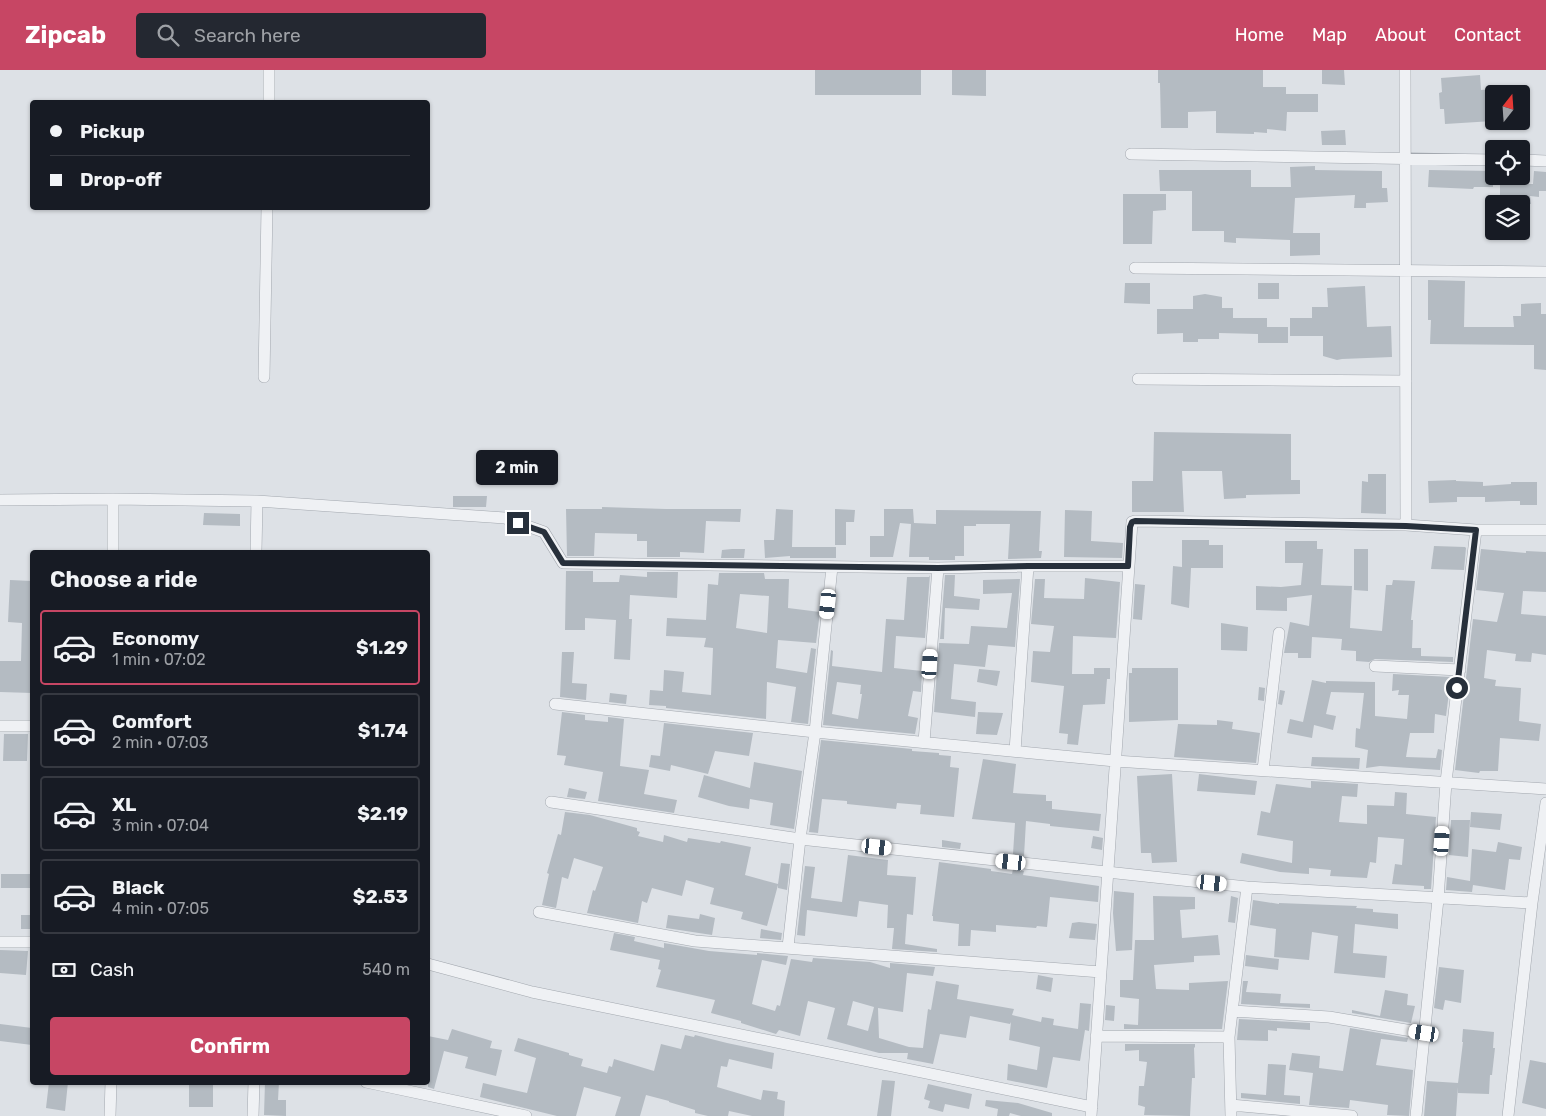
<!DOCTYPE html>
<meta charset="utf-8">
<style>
:root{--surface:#171b24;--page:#242831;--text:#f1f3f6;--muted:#9ea1a6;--line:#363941;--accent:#c74664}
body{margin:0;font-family:Rubik,sans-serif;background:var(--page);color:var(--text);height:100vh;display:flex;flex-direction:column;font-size:19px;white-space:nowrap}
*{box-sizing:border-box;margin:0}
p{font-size:16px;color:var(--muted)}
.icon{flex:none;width:28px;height:28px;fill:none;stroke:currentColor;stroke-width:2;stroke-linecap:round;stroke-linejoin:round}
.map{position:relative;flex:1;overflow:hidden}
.panel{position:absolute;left:30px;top:480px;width:400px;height:535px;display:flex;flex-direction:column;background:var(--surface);border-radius:5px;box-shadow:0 1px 4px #0004}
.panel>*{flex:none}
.banner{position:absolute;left:30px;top:30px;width:400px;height:110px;border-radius:5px;box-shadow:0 1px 4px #0004;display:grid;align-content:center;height:110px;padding:0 20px;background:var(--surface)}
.needle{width:32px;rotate:17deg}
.buttons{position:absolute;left:1485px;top:15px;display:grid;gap:10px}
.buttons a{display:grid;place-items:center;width:45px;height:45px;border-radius:5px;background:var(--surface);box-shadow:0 1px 4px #0004;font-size:25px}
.end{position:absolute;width:22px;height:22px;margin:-11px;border:6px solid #27303b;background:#fff;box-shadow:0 0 0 2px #fff}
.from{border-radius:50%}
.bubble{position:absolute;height:35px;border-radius:5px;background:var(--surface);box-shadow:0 1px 4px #0004;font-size:16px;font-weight:700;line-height:35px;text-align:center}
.car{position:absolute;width:15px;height:30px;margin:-15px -8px;border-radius:6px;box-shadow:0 0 4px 1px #0007;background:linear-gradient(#fff 24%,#345 0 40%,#fff 0 76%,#345 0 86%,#fff 0)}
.banner b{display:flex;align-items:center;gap:18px;height:48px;font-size:19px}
.banner b+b{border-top:1px solid var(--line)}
.banner i{width:12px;height:12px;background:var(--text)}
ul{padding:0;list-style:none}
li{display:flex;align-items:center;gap:15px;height:75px;margin:0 10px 8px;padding:0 10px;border:2px solid var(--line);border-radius:5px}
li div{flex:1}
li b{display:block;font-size:19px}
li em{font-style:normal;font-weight:700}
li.selected{border-color:var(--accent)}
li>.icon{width:45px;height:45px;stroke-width:1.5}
h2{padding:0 20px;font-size:22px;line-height:60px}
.pay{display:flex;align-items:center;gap:12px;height:55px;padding:0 20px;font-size:19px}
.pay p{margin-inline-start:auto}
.primary-button{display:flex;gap:10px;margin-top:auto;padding:10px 20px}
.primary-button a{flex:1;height:58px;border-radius:5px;background:var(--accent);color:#fff;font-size:20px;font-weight:700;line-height:58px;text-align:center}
header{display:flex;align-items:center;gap:30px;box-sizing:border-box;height:70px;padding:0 25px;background:var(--accent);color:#fff}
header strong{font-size:24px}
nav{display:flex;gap:28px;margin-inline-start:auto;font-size:18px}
.search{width:350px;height:45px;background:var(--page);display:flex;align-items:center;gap:12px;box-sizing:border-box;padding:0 18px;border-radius:5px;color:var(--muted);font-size:19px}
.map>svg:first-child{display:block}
.building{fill:#b4bbc2;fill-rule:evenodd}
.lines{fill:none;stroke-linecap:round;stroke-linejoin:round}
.minor-casing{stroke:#a3a8af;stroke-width:12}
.minor{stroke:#eff1f4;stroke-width:11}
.route{stroke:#27303b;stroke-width:6}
</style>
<header>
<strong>Zipcab</strong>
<div class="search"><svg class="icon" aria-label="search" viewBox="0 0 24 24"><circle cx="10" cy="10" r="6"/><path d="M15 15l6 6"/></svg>Search here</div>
<nav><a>Home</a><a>Map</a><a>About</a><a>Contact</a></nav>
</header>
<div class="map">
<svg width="1546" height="1046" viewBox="0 0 1546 1046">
<rect width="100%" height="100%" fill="#dde1e6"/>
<!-- building -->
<path class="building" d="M815 0H921V25H815Z
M952 0H986V26L952 25Z
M1158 0H1263V17H1286V24H1318V42H1287L1286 61 1267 59V63L1254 62V64L1216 63V41L1188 42V58H1161L1160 13H1158Z
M1322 0H1344L1345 15 1322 14Z
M1480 5 1481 20 1494 19V38H1492L1493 51 1445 54 1444 39H1440L1439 23 1442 22 1441 8Z
M1345 60 1346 75H1322L1321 61Z
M1315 96V100L1382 101V118H1387L1388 132 1366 133V138H1354L1355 125 1295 128 1293 163H1320V185L1290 186V170L1236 168V173L1224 172V161H1192V121H1160L1159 100H1251V117H1291L1290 97Z
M1429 100 1493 101V117H1474L1473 119 1428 117Z
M1534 101 1546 102V121H1539V127L1530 126 1531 134H1500V114H1533Z
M1123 124H1166V140L1153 141 1152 174H1123Z
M1428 210 1465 211 1464 257H1514L1513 246H1521V234L1541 233V244H1546V300L1534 299V275L1430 274 1431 250H1428Z
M1125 213H1150V234L1124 233Z
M1258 213H1279V229H1258Z
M1365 216 1367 257 1391 256 1392 287 1342 289 1337 290 1323 286V266H1290V248H1312V237H1328L1327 218Z
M1205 224 1222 227V238H1233V248H1267V257H1288V273H1258V264L1219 263V269H1198V272H1183V263L1157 264V239H1193V226Z
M1154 362 1291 364V410H1300V424L1246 425V428L1224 429 1222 401H1182L1184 442H1132V411H1153Z
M1368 404H1386V444L1361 443 1362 411 1368 412Z
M1456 410V411L1483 412V416L1511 414V412H1537V435H1520V431H1511L1485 432V427H1457V432L1429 433 1428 411Z
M453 426H487L486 437H453Z
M602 437 666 439H741L740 452 706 451 704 483 680 482V487H647V471H637V464L595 463 594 486H567L566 439H602Z
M776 439 793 440 792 477H836V488H790V486L765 488 764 470H774Z
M835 439 855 440 854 452H846V475H835Z
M884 439H913L914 453 936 454V440L1041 441 1039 481H1042L1041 488 1008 489 1010 454H976V456H964V486H955V490H929V487H909L911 454 900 453 893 487H870V466H884Z
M1065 440 1092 441 1091 471 1123 473 1122 488 1064 487Z
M204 443 240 444V456L203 455Z
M1182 470H1209V475H1223V498H1191L1189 538 1171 534 1173 496 1182 497Z
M1285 471H1317V479H1323L1321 515 1352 516 1350 558 1382 561 1386 515H1392L1393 510 1415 511 1411 550H1413L1412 578H1421V586L1453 587V592L1375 589 1369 592 1356 591V581L1341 580 1342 569 1312 567 1311 588H1298V583H1284L1290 552 1309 556 1312 525 1287 528V541L1256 540V516L1281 517 1301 515 1303 493H1285Z
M1434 476 1465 477 1466 478 1464 500 1431 499Z
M732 479H745L744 488H721L722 480Z
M1354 479H1368V521L1354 520Z
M1481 479 1526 483V481L1546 482V522L1523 521 1521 544 1546 546V585L1532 583 1531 592 1515 591 1516 584 1487 580 1484 608 1496 610 1495 616 1521 618 1519 651 1541 654 1539 671 1500 668 1498 701H1480L1479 703 1455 700 1473 549 1497 552 1504 523 1476 520Z
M566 501H593V512H619L620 505 647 507V502H678L677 528 630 525 629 549H632L630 590 614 589 616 550 585 548V560H565Z
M719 503H764L765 509H789L788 538 820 542 816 573 778 570 776 598 807 603 811 578 816 579 808 654 791 652 796 617 767 612 766 649 666 638V636L649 635 650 620 663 621 664 600 684 602 682 622 711 625 713 578 704 577 706 568 666 566 667 548 706 550 708 514 718 515ZM740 524 769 526 767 563 736 558Z
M930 505 925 568 896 566 894 598 922 601 921 622 913 621 908 646 918 648 915 664 823 655 831 580 833 581 832 596 882 602 886 549 904 550 907 507H929ZM837 612 861 615 860 624H862L858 649 832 644Z
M945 505H955L954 526 980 529 979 540 945 538 944 569H940Z
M1085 508 1120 512 1116 568 1073 566 1072 604H1094V598H1110V609H1107L1105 634 1083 635 1078 675 1067 674 1068 664 1059 663 1064 616 1031 612 1033 581 1050 582 1054 556 1031 554 1035 509H1045L1044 528 1084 529Z
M1020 509 1015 577 988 575 985 597 954 594 951 629 976 632 975 647 934 642 939 573 969 574 971 556 1007 558 1012 523 983 524V510Z
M10 510 32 511V623L0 622V591H21L22 553 8 552Z
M1135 514 1145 515 1142 550 1133 549Z
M1221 553 1248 557 1247 581 1221 580Z
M562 582H574L572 613 587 614 586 630 560 627Z
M1132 598H1178V650L1129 652V603H1132Z
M979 599 1000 601 997 616 977 612Z
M1393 604 1451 607 1446 646 1435 644 1434 663H1410L1406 687 1436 688 1438 679 1442 680 1440 700 1380 696 1366 698 1368 680 1355 677 1356 658 1360 659 1364 623 1331 622 1326 644 1336 646 1333 660 1314 655 1312 668 1287 663 1290 649 1303 652 1312 610 1326 613V611L1375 612V646L1407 649 1409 625H1398L1399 620 1392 621Z
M1259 617 1265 618 1264 631 1258 630Z
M1280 620 1285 621 1282 635 1278 634Z
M610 623 627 625 626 634 609 632Z
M562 642 585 645V650L608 652V647L624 649 620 696 649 700 644 724 677 730 674 743 598 731 603 702 564 695 566 686 557 685Z
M978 642 1003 643 997 665 976 664Z
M1217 650 1233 652 1232 659 1260 663 1256 693 1174 687 1178 654 1217 655Z
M664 653 753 663 749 686 715 681 708 704 671 695 670 701 649 697 651 685 660 686Z
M4 664H28L27 691H3Z
M821 670 912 679V681L939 683V685L951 686 950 697 959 698 954 747 920 744 921 735 897 733 896 739 847 734V731L822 729 818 763 809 762Z
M1312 687 1360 688 1359 699 1311 696Z
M983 689 1016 694 1013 723 1046 725V731H1052V739L1101 744 1099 761 1050 756V754L1026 751 1024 786 1013 784 1015 753 972 749Z
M754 692 802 701 794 759 770 755 773 733 750 729 749 739 729 736 698 727 704 705 750 718Z
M1172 704 1177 792 1152 793 1151 783H1141L1137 706Z
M1199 704 1257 711 1255 725 1197 721Z
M1311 711 1358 714 1357 727 1342 726 1339 752 1367 754V735L1394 736 1395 722 1407 723 1406 744 1436 747 1431 819H1424V816L1392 814 1395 794 1402 795 1404 769 1378 767 1376 793 1370 792 1367 808 1330 806 1331 800 1309 798V804L1280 802 1240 793 1242 783 1292 793 1293 771 1257 765 1261 741 1270 743 1276 714 1311 718Z
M569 718 587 722 585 729 567 727Z
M565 742 590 745 637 758V761L640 762 638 766 663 772 664 765 687 772 688 768 720 773 721 771 751 777 745 805 778 814 781 793 790 794 787 820 778 818V815L767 856 741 849 743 842 710 834 714 818 686 810 682 826 652 818 647 833 642 831 638 853 587 843 593 820 595 821 603 797 574 788 568 809 562 807 556 838 542 835 549 804 547 803 558 764 561 765Z
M1471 742 1502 744 1500 760 1470 757Z
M1451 750H1470L1468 787 1449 785Z
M1093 766 1103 768 1102 780 1091 778Z
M942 770 961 773 960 779 942 777Z
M1498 772 1522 777 1520 790 1509 789 1505 820 1473 815 1472 822 1446 820 1447 807 1470 811 1472 779 1496 782Z
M848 785 888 790 887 805 916 807 913 845 907 844 905 874 937 879V882L892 879 894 858H887L888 835 859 831 857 847 807 840 805 866 797 865 805 796 815 797 811 828 842 832Z
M939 792 991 799V801L1012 804 1013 799 1024 801 1023 805 1099 816 1098 832 1050 827 1047 857 1037 856 1036 858 996 855V862L971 860 970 876H958L959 854 933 851V846H932Z
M1 804H31L32 818H1Z
M1114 821 1134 823 1132 880 1116 881 1113 843Z
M1153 826 1195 827V839L1180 840 1182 868 1218 865 1220 885 1194 886V892L1154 895 1156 919 1189 920V913L1228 911 1222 959H1124V954L1138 955 1139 929 1120 927V910H1133L1135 870H1154Z
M1231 826 1238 828 1235 853 1228 852Z
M1253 830 1279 834V833L1357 836 1356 838 1373 839V842L1398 844V859L1355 854 1353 883 1387 886 1385 908 1334 903 1338 866 1312 862 1309 890 1274 887 1276 859 1250 855Z
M700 844 715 848 712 865 666 858 668 845 699 849Z
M21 845H32V859H21Z
M1079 852 1097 854 1095 870 1069 868 1072 853Z
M761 859 782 863 781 870 760 868Z
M614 863 635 867 634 871 664 878V873L709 881 757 885V883L788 886 786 895 762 890 752 934 775 941 777 935 780 936 791 889 812 892 813 888 870 892 890 898V893L935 897 933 906 907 903 903 942 878 938 879 968 909 977 923 978 928 939 931 940 936 911 959 915 957 929 1014 939 1012 945 1041 952 1042 947 1054 949 1053 955 1078 959 1080 933 1091 934 1089 961 1085 960 1080 991 1053 987 1047 1018 1007 1010 1008 994 1037 1000 1040 977 1009 970 1011 952 1010 954 970 946 966 968 940 964 933 994 907 989 908 983H879L827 969 835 938 808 931 800 966 779 960 776 964 741 953V951L711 943 715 930 656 917 661 900 658 899 660 890 610 880ZM853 931 874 937 868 961 847 955Z
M0 880 28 881 26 905 0 903Z
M1246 885 1279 889 1278 900 1245 896Z
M1439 897 1464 900 1461 933 1445 930 1443 940 1434 938Z
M1038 905 1053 908 1051 922 1036 919Z
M1243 911H1248L1246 922 1281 924 1280 933 1310 934V938L1241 934Z
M1385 920 1408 924 1407 935 1415 936 1411 953 1352 943V940L1380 946Z
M1106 935 1115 936 1114 951 1105 950Z
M1239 949 1310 953V960L1277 958V961L1268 960V971L1237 970Z
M0 954 32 958V975L0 971Z
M1350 958 1408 968 1407 972 1381 969 1376 995 1413 1000 1409 1046 1387 1045 1388 1035 1350 1030 1349 1038 1309 1035 1313 1003 1289 1000 1292 983 1320 986 1319 998 1343 1001Z
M452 959 492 971 490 978 502 980 496 1006 465 998 468 987 444 981 434 1019 428 1017V966L448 970Z
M1463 959 1494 962 1493 978H1495L1492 1005H1490L1489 1024 1458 1023V1017L1456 1046H1424L1427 1011 1458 1013 1463 972H1462Z
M685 965 694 967 695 965 727 973 774 983 772 999 729 989 727 997 721 996 717 1017 761 1030 763 1020 778 1022 777 1029 785 1031 784 1046H752L729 1041 728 1046H708L695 1043V1040L669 1032V1031L646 1025 640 1046H615L621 1027 584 1017 576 1046H557L480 1027 483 1013 527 1023 536 988 514 981 518 968 569 983V985L583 989 581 996 607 1003 609 996 612 997 614 989 654 1001 661 974 681 979Z
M1125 974H1195V977L1194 978 1195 1008H1192L1190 1046 1144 1045 1145 1037 1138 1035 1139 1016H1144L1147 992 1139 991V980L1125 981Z
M1530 990 1546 993V1039L1522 1033Z
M1268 994 1286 995 1284 1025 1300 1026V1034L1241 1028V1023L1266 1025Z
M882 1010 895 1011 891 1046H877Z
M49 1012H68L65 1041 46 1038Z
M189 1012H213V1037H189Z
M265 1012H279L278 1030H286V1046L264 1045Z
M928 1014 972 1024 969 1039 945 1034 943 1042 928 1038 930 1031 924 1029Z
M986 1030 1018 1033 1052 1043V1046H1021L1010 1043 1009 1046H997L998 1039 985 1036Z"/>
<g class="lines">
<!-- minor casing -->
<g class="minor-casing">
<path id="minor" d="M1405 0 1406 455
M269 32V0
M1131 84 1494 90
M1521 90 1546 91
M1135 198 1546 202
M264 307 267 138
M1138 309 1406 311
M0 430 113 429 257 431 505 448 544 462 563 493 938 498 1028 496H1128
M113 482V429
M256 482 257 431
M1375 596 1460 600
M555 634 815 662 1115 691 1546 719
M0 656H32
M924 672 938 498
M1015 681 1028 496
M1263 700 1279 563
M551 732 800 769 1247 817 1532 833
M539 842 695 871 1101 902
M0 872H32
M788 877 800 769 815 662 832 497
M428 894 532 922 1092 1037
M1233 941 1329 947 1424 963
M1096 966 1229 967
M366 1012 526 1046
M1231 1035 1352 1046
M110 1046 111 1012
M253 1046 254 1012
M1091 1046 1132 452 1135 451 1406 455 1476 460H1546
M1231 1046 1229 967 1247 817
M1416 1046 1438 829 1446 712 1476 460
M1508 1046 1532 833 1546 733"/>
</g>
<!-- minor -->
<use href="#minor" class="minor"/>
</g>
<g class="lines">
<!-- route -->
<path class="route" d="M518 453 544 462 563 493 938 498 1028 496H1128L1130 457 1132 452 1135 451 1406 456 1476 460 1457 618"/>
</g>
</svg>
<div class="buttons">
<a><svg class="needle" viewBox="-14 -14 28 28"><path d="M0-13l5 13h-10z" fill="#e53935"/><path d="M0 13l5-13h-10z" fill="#9ea1a6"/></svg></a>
<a><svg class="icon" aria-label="locate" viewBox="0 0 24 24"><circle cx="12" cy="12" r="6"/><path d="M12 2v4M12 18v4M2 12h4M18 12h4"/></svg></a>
<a><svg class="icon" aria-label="layers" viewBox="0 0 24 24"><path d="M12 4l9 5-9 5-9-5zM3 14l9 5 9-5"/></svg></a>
</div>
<i class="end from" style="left:1457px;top:618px"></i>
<i class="end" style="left:518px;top:453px"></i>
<div class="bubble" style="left:476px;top:380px;width:82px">2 min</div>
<i class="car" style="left:828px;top:534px;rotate:186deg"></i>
<i class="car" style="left:930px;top:594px;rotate:4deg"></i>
<i class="car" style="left:1442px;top:771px;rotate:4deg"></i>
<i class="car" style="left:877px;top:777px;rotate:96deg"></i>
<i class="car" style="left:1011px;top:792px;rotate:276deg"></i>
<i class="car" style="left:1212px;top:813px;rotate:96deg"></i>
<i class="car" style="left:1424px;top:963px;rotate:279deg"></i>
<div class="banner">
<b><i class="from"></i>Pickup</b>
<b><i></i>Drop-off</b>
</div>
<section class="panel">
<h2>Choose a ride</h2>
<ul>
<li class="selected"><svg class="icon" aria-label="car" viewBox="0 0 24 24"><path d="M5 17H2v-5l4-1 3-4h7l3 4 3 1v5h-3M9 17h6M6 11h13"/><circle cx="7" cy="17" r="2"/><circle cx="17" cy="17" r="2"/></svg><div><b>Economy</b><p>1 min · 07:02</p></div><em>$1.29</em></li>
<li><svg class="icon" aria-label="car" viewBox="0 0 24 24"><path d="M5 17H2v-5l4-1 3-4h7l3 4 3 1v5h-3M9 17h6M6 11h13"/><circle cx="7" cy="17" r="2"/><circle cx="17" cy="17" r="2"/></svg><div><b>Comfort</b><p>2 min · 07:03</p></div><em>$1.74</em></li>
<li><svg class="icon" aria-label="car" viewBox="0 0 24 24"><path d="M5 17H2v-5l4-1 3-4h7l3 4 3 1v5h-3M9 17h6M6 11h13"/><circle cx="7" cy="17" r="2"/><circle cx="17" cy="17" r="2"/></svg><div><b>XL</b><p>3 min · 07:04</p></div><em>$2.19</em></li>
<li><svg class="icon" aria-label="car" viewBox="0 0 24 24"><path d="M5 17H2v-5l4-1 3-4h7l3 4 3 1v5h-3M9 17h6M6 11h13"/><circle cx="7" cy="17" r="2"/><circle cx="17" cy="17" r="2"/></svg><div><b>Black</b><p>4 min · 07:05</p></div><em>$2.53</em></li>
</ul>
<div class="pay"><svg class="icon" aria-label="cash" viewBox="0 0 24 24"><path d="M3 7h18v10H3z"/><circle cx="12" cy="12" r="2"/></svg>Cash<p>540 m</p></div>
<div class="primary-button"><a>Confirm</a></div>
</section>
</div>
